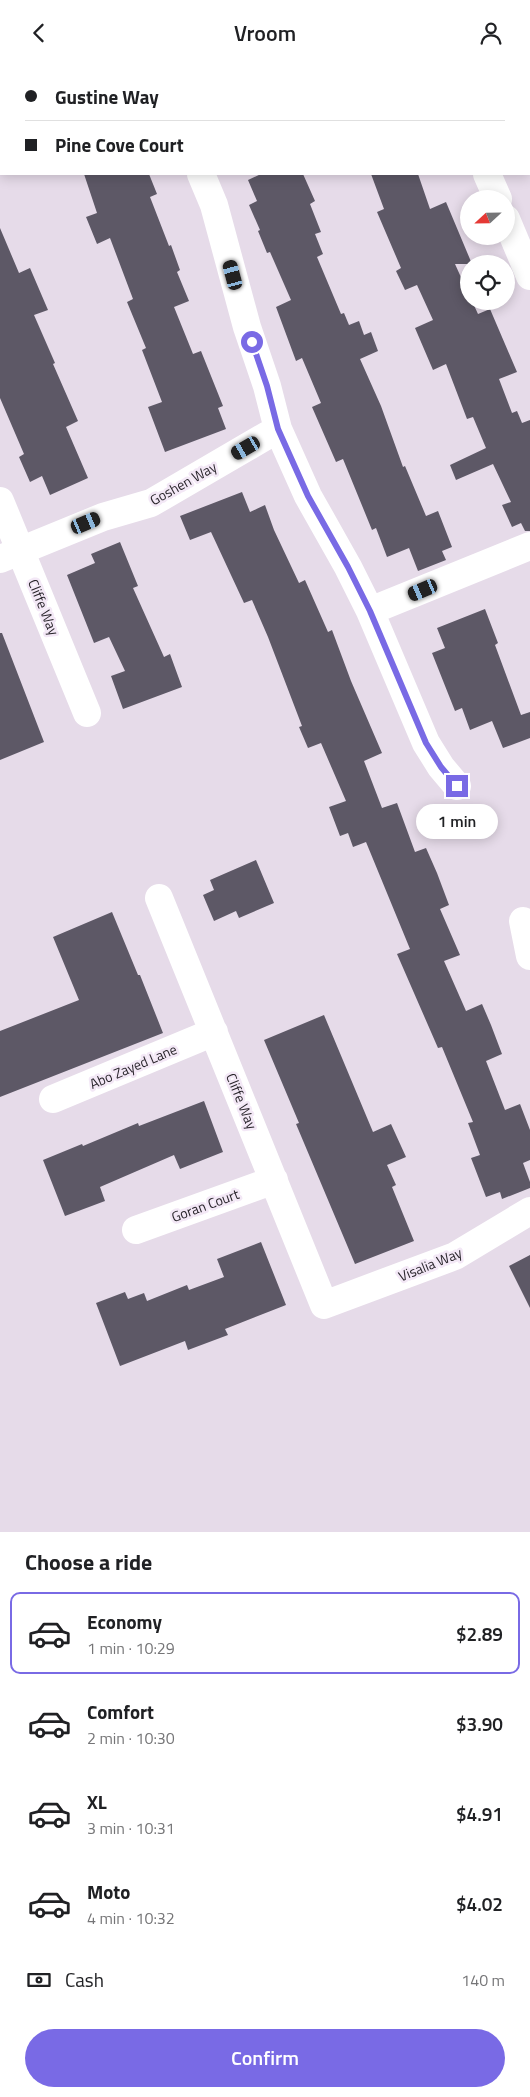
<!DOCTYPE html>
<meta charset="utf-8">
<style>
:root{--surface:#fff;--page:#f6f6f6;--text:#202124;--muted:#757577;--line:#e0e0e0;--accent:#796ae5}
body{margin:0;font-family:"Titillium Web",sans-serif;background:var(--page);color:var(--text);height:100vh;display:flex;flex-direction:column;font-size:19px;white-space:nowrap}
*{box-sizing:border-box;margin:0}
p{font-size:16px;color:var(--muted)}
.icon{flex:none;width:28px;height:28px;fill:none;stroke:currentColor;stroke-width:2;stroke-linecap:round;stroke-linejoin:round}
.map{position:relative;height:1467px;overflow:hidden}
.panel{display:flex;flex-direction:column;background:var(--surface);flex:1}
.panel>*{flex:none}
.banner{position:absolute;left:0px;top:0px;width:530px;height:110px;box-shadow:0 2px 12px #0003;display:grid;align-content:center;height:110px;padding:0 25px;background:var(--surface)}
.needle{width:32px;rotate:248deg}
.controls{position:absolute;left:460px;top:125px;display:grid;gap:10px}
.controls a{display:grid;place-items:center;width:55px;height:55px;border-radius:50%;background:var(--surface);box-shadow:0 2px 12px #0003;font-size:25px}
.end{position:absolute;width:22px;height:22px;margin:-11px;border:6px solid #796ae5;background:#fff;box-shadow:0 0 0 2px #fff}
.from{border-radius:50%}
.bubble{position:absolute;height:35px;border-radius:18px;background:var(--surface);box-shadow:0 2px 12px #0003;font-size:16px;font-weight:600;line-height:35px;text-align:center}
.car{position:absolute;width:15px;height:30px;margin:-15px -8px;border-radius:6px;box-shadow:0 0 4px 1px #0007;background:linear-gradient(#222 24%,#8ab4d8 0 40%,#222 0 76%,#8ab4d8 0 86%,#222 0)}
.banner b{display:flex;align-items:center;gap:18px;height:48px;font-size:19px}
.banner b+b{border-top:1px solid var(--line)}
.banner i{width:12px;height:12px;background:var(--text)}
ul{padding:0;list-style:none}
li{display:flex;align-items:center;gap:15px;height:82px;margin:0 10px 8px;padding:0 15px;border:2px solid transparent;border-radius:10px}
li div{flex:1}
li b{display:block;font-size:19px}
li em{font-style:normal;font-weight:600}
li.current{border-color:var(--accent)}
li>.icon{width:45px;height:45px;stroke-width:1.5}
h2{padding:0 25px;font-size:22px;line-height:60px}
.pay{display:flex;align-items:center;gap:12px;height:55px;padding:0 25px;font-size:19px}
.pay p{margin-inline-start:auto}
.button{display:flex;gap:10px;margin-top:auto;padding:10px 25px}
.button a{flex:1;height:58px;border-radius:30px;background:var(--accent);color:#fff;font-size:20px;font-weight:600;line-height:58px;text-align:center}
header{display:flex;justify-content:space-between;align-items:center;height:65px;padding:0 25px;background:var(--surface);font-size:22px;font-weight:600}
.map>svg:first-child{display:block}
.building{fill:#5d5866}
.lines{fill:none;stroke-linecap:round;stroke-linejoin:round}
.minor{stroke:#fff;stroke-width:28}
.tertiary{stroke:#fff;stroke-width:28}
.route{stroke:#796ae5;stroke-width:6}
.labels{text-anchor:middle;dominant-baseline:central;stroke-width:5;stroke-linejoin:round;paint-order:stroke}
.street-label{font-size:14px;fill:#29252b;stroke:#f3e8f6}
</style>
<header><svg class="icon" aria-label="back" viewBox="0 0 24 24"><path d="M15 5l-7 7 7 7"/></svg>Vroom<svg class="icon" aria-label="person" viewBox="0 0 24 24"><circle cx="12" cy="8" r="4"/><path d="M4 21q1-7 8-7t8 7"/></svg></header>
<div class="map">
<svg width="530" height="1467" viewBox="0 0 530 1467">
<rect width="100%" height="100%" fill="#e6dbe9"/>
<!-- building -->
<path class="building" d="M84 109H149L157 129 150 132 169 181 171 180 180 205 177 207 189 236 174 242 193 289 201 286 223 341 218 343 226 364 165 387 148 342 162 337 142 285 146 283 127 237 133 234 110 173 97 179 86 152 97 148Z
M261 109H303L315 136 310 139 321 167 315 169 323 189 317 192 341 249 344 248 349 260 359 256 364 270 371 267 378 286 360 294 381 341 403 402 405 401 426 451 438 446 452 482 442 486 446 495 418 506 409 483 387 492 376 463 372 465 343 394 336 397 312 342 321 338 302 293 296 296 276 242 291 235 270 187 267 188 258 166 260 165 249 140 257 136 248 115Z
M371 109H418L430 144 446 137 472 199H455L469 230V236H472L478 249 490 244 517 307 499 314 512 348 517 346 522 358 530 355V466H525L521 458 512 462 502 440 511 437 493 399 456 415 450 400 486 383 473 352 467 354 446 299 433 305 415 263 433 255 417 220 405 225 396 206 401 203 377 147 384 144Z
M0 163 19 208 30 203 48 245 34 250 55 298 53 299 78 356 66 362 88 413 50 430 42 411 30 417 19 392 24 389 0 333Z
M242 427 250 447 265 440 274 465 299 518 305 515 328 567 332 565 351 616 382 688 364 696 382 743 397 738 415 787 426 783 437 808 449 840 440 844 460 890 444 896 466 946 482 939 491 960 502 989 486 996 505 1045 520 1039 530 1065V1095L523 1098 530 1117V1123L502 1134 500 1127 486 1132 471 1093 480 1090 468 1058 473 1057 442 982 438 983 397 889 410 884 366 777 353 782 348 768 340 771 329 742 346 736 321 678 308 683 299 662 302 661 268 572 252 535 244 538 211 467 190 475 180 451Z
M120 477 138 521 133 523 164 592 170 589 182 622 123 644 111 611 125 606 109 572 94 578 67 510 95 498 91 489Z
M485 544 498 578 495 580 521 650 530 647V673L503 683 492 656 470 665 462 643 455 646 432 588 445 583 437 563Z
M0 568H2L44 677 0 695Z
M256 795 274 838 239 853 236 846 214 856 203 830 214 825 210 815Z
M112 847 138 910H140L163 968 0 1032V966L79 935 53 872Z
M324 950 373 1067 391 1059 406 1092 387 1100 396 1120 392 1122 414 1176 355 1199 296 1059 299 1058 264 975Z
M204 1036 223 1087 180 1104 174 1090 100 1122 105 1136 65 1151 43 1095 82 1079 83 1081 138 1058 139 1061Z
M261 1177 286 1240 225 1264 228 1270 188 1285 185 1276 120 1301 96 1238 125 1227 128 1234 144 1228 147 1236 187 1220 189 1225 224 1212 217 1194Z
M530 1190V1243L509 1201Z"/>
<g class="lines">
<!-- minor -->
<path class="minor" d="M159 0 160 1
M201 109 214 140 247 262 267 321 278 364 308 431 348 502 370 546 426 678 441 702 457 721
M0 436 87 648
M0 494 103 452 151 438 278 364
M370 546 530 481
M159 833 324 1240 455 1191 530 1146
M523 856 530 891
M53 1034 214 967
M136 1165 274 1115"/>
<!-- tertiary -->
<path class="tertiary" d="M441 0 442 1
M487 109 498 134
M506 154 530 211"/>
</g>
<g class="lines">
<!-- route -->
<path class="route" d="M252 277 267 321 278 364 308 431 348 502 370 546 426 678 441 702 457 721"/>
</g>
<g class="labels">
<!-- street labels -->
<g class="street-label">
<text transform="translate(183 418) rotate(-29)">Goshen Way</text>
<text transform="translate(44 542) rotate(68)">Cliffe Way</text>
<text transform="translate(133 1001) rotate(-23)">Abo Zayed Lane</text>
<text transform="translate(242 1036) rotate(68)">Cliffe Way</text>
<text transform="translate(205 1140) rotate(-20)">Goran Court</text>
<text transform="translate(430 1199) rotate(-22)">Visalia Way</text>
</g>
</g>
</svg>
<div class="controls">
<a><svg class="needle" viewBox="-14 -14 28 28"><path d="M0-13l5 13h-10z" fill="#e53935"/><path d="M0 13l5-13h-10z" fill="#757577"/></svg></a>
<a><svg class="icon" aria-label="locate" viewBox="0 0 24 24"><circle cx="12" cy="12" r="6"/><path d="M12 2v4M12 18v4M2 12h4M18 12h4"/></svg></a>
</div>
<i class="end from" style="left:252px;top:277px"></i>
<i class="end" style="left:457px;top:721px"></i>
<div class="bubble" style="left:416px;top:739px;width:82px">1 min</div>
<i class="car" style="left:233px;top:210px;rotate:345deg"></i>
<i class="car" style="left:246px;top:383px;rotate:240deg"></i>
<i class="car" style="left:86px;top:458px;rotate:67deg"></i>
<i class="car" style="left:423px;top:525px;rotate:247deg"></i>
<div class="banner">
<b><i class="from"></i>Gustine Way</b>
<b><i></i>Pine Cove Court</b>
</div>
</div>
<section class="panel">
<h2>Choose a ride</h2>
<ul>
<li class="current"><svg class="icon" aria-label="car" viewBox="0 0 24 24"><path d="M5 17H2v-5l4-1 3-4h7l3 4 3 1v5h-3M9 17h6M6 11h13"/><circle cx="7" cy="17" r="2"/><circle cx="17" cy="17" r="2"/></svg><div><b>Economy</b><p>1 min · 10:29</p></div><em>$2.89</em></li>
<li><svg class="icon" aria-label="car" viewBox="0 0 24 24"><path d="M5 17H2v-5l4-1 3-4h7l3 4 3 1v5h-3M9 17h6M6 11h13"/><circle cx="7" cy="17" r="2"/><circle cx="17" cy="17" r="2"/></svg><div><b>Comfort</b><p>2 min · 10:30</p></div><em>$3.90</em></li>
<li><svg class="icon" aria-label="car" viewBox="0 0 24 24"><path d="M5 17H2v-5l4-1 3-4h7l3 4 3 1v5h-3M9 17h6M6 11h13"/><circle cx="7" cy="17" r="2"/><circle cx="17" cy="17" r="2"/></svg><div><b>XL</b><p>3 min · 10:31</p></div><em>$4.91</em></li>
<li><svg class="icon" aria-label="car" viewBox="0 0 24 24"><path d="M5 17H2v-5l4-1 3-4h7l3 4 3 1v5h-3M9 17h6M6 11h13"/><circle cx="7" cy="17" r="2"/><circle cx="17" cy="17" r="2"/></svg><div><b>Moto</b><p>4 min · 10:32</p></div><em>$4.02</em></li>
</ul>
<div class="pay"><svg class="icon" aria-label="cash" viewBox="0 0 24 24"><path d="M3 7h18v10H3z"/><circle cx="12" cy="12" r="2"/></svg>Cash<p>140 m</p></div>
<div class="button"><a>Confirm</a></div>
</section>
